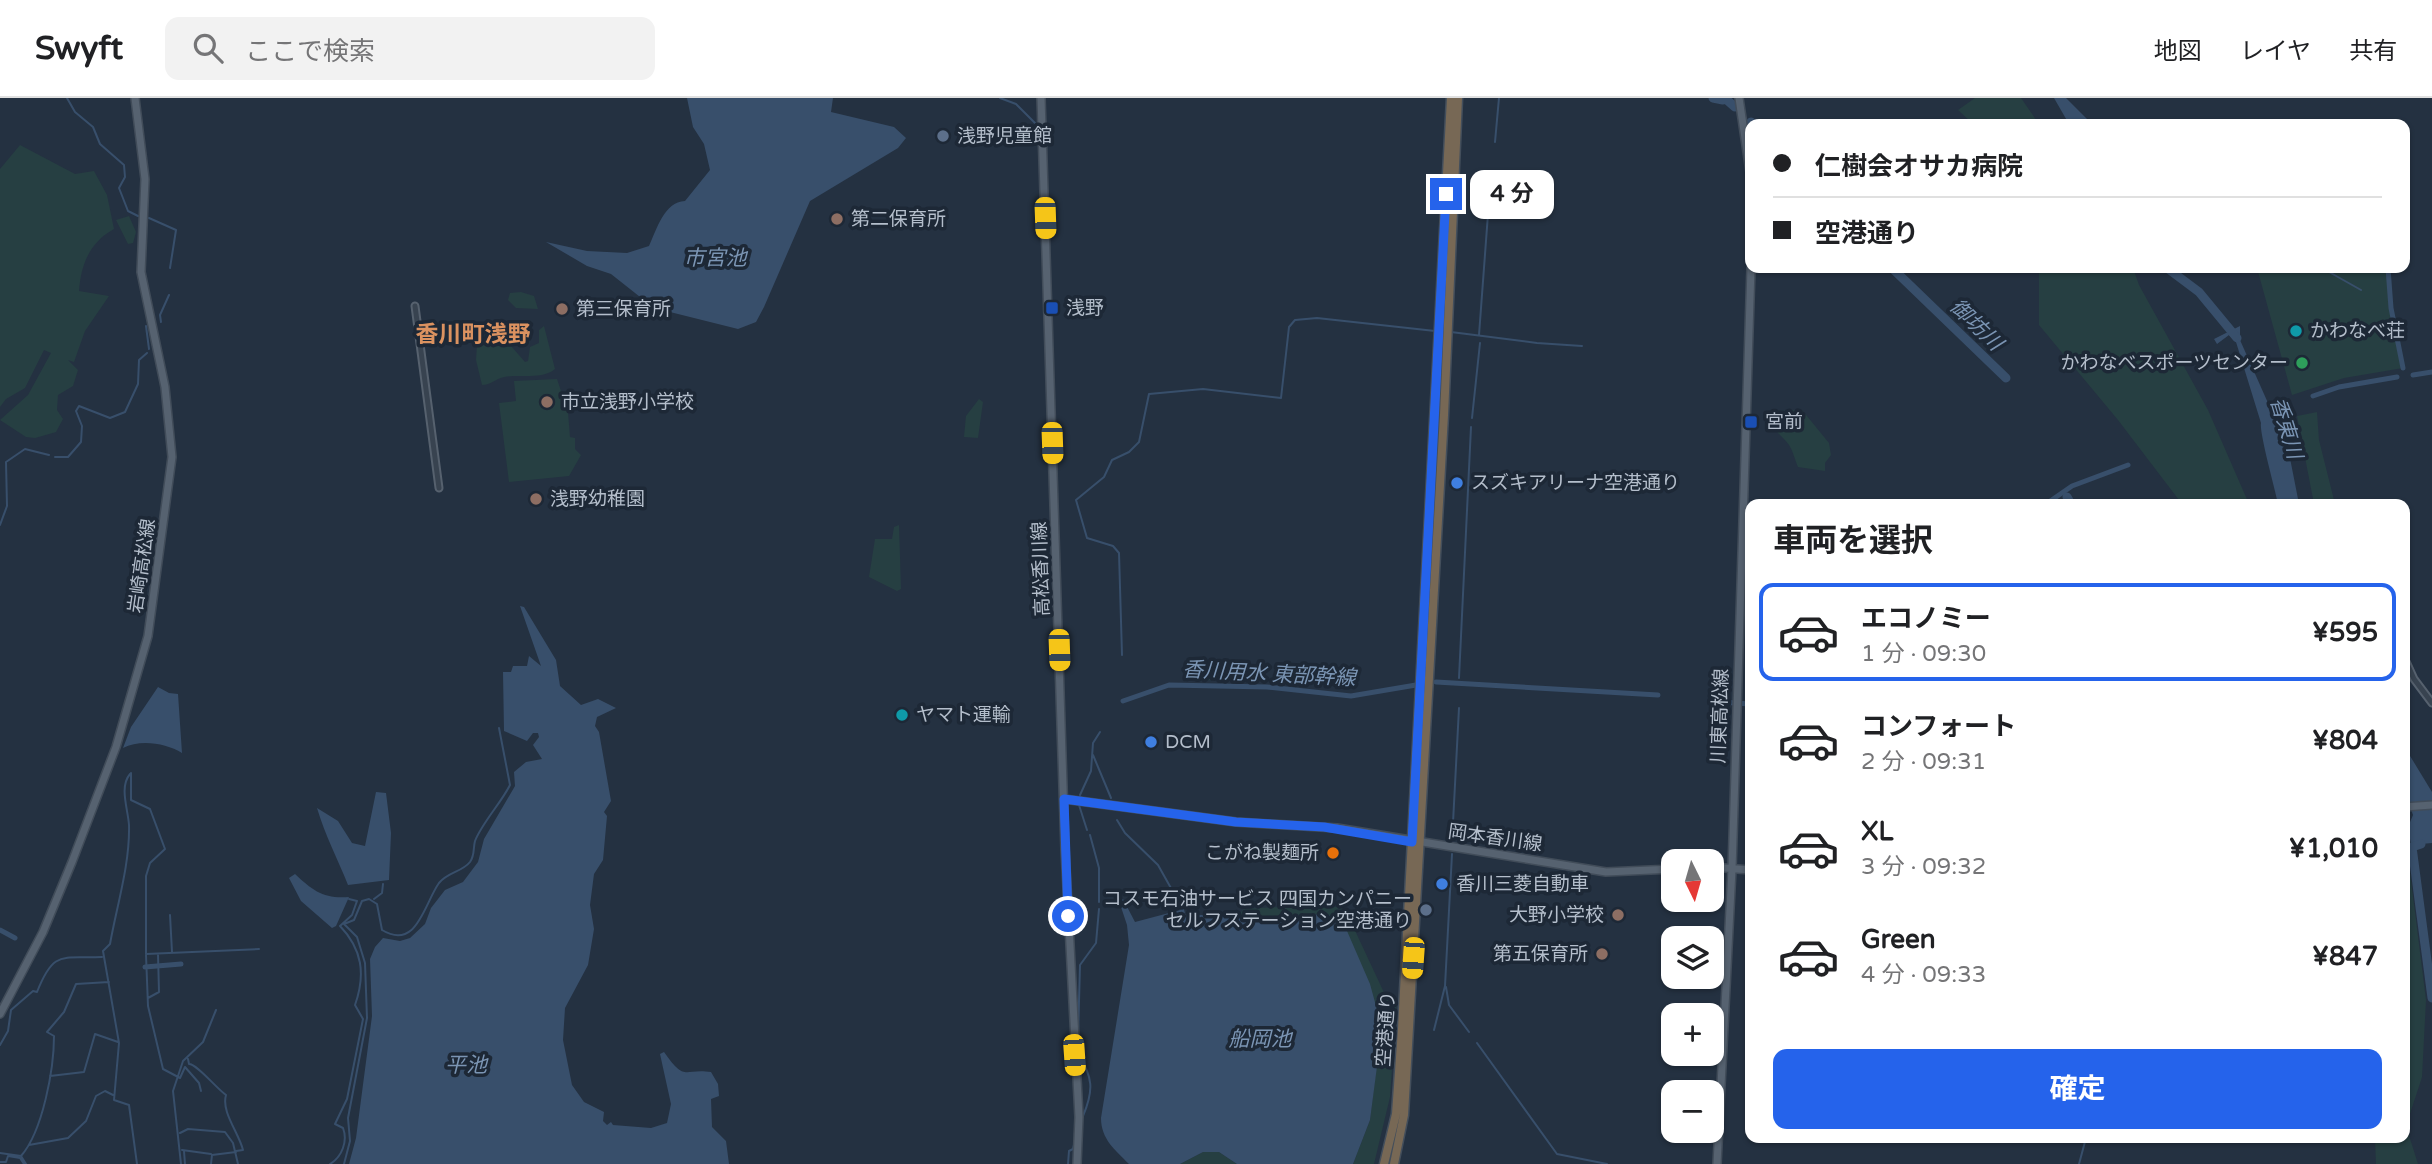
<!DOCTYPE html>
<html lang="ja">
<meta charset="utf-8">
<style>
:root{--surface:#fff;--page:#f2f2f2;--text:#202124;--muted:#757577;--line:#e0e0e0;--accent:#2563eb}
body{margin:0;font-family:"Varela Round","Noto Sans JP",sans-serif;background:var(--page);color:var(--text);height:100vh;display:flex;flex-direction:column;font-size:26px;white-space:nowrap}
*{box-sizing:border-box;margin:0}
p{font-size:23px;color:var(--muted)}
.icon{flex:none;width:38px;height:38px;fill:none;stroke:currentColor;stroke-width:2;stroke-linecap:round;stroke-linejoin:round}
.map{position:relative;flex:1;overflow:hidden}
.sheet{position:absolute;left:1745px;top:401px;width:665px;height:644px;display:flex;flex-direction:column;background:var(--surface);border-radius:14px;box-shadow:0 2px 5px #0004}
.sheet>*{flex:none}
.banner{position:absolute;left:1745px;top:21px;width:665px;height:154px;border-radius:14px;box-shadow:0 2px 5px #0004;display:grid;align-content:center;height:154px;padding:0 28px;background:var(--surface)}
.needle{width:46px;rotate:175deg}
.fabs{position:absolute;left:1661px;top:751px;display:grid;gap:14px}
.fabs a{display:grid;place-items:center;width:63px;height:63px;border-radius:14px;background:var(--surface);box-shadow:0 2px 5px #0004;font-size:35px}
.end{position:absolute;width:32px;height:32px;margin:-16px;border:9px solid #2563eb;background:#fff;box-shadow:0 0 0 4px #fff}
.from{border-radius:50%}
.bubble{position:absolute;height:49px;border-radius:14px;background:var(--surface);box-shadow:0 2px 5px #0004;font-size:23px;font-weight:700;line-height:49px;text-align:center}
.car{position:absolute;width:21px;height:42px;margin:-21px -10px;border-radius:9px;box-shadow:0 0 5px 2px #0007;background:linear-gradient(#f5c518 24%,#345 0 40%,#f5c518 0 76%,#345 0 86%,#f5c518 0)}
.banner b{display:flex;align-items:center;gap:24px;height:66px;font-size:26px}
.banner b+b{border-top:2px solid var(--line)}
.banner i{width:18px;height:18px;background:var(--text)}
ul{padding:0;list-style:none}
li{display:flex;align-items:center;gap:21px;height:98px;margin:0 14px 10px;padding:0 14px;border:4px solid transparent;border-radius:14px}
li div{flex:1}
li b{display:block;font-size:26px}
li em{font-style:normal;font-weight:700}
li.on{border-color:var(--accent)}
li>.icon{width:63px;height:63px;stroke-width:1.5}
h2{padding:0 28px;font-size:32px;line-height:84px}
.action{display:flex;gap:14px;margin-top:auto;padding:14px 28px}
.action a{flex:1;height:80px;border-radius:14px;background:var(--accent);color:#fff;font-size:28px;font-weight:700;line-height:80px;text-align:center}
header{display:flex;align-items:center;gap:42px;box-sizing:border-box;height:98px;padding:0 35px;background:var(--surface);border-bottom:2px solid var(--line)}
header strong{font-size:33px}
nav{display:flex;gap:38px;margin-inline-start:auto;font-size:24px}
.search{width:490px;height:63px;background:var(--page);display:flex;align-items:center;gap:18px;box-sizing:border-box;padding:0 24px;border-radius:14px;color:var(--muted);font-size:26px}
.map>svg:first-child{display:block}
.green{fill:#263f42}
.water{fill:#384f6b}
.lines{fill:none;stroke-linecap:round;stroke-linejoin:round}
.stream{stroke:#384f6b;stroke-width:2}
.canal{stroke:#384f6b;stroke-width:5}
.river{stroke:#384f6b;stroke-width:9}
.minor-casing{stroke:#56616e;stroke-width:9}
.major-casing{stroke:#414c59;stroke-width:10}
.highway-casing{stroke:#434e5b;stroke-width:11}
.minor{stroke:#384350;stroke-width:5}
.major{stroke:#566270;stroke-width:7}
.highway{stroke:#776855;stroke-width:8}
.route{stroke:#2563eb;stroke-width:9}
.service-dot{fill:#5c6f8a;stroke:#1d2836;stroke-width:2.5}
.education-dot{fill:#8d6e63;stroke:#1d2836;stroke-width:2.5}
.transit-dot{fill:#1a4fb4;stroke:#1d2836;stroke-width:2.5}
.culture-dot{fill:#0f9aa8;stroke:#1d2836;stroke-width:2.5}
.leisure-dot{fill:#2e9e5b;stroke:#1d2836;stroke-width:2.5}
.shop-dot{fill:#3f7fe0;stroke:#1d2836;stroke-width:2.5}
.food-dot{fill:#e8710a;stroke:#1d2836;stroke-width:2.5}
.labels{text-anchor:middle;dominant-baseline:central;stroke-width:7;stroke-linejoin:round;paint-order:stroke}
.poi-label{font-size:19px;fill:#b4becb;stroke:#1d2836;text-anchor:start}
.street-label{font-size:19px;fill:#b4becb;stroke:#1d2836}
.water-label{font-size:21px;font-style:italic;fill:#7b95b4;stroke:#1d2836}
.quarter-label{font-size:23px;font-weight:bold;fill:#db9260;stroke:#1d2836}
</style>
<header>
<strong>Swyft</strong>
<div class="search"><svg class="icon" aria-label="search" viewBox="0 0 24 24"><circle cx="10" cy="10" r="6"/><path d="M15 15l6 6"/></svg>ここで検索</div>
<nav><a>地図</a><a>レイヤ</a><a>共有</a></nav>
</header>
<div class="map">
<svg width="2432" height="1066" viewBox="0 0 2432 1066">
<rect width="100%" height="100%" fill="#243141"/>
<!-- green -->
<path class="green" d="M1975 0H2021L2039 26H1973L1958 12Z
M20 47 75 76 94 73 107 97 114 131C90 144 81 166 79 193L109 198 85 233 74 264 68 262 78 272 73 288 58 297 57 312 63 321 56 334 35 340 26 339 0 322 28 297 51 255 44 252 25 290 6 301 0 309V71Z
M129 118 136 134 133 145 128 146 116 122Z
M2039 170H2133L2139 187 2208 312 2249 406H2182L2118 322 2039 227Z
M2257 170H2388L2391 212 2403 270 2344 280 2292 297Z
M521 194 534 198 538 211 516 210 508 202 510 195Z
M544 228 555 271C542 282 520 276 504 279 495 281 491 287 482 287L476 262 478 231 488 230 506 236 505 241 525 264 528 263 530 249 539 245V232Z
M557 281 568 314 570 339 575 340V351L581 357 569 378 509 384 499 305 516 303 514 283Z
M979 301 983 304 978 340 964 339 966 318Z
M1802 312 1829 345 1831 357 1825 365V373L1798 369C1795 362 1793 353 1789 347 1779 334 1769 331 1771 313Z
M2317 314 2319 342 2335 406H2314L2297 318Z
M899 427 901 491 897 493 869 479 875 441H892L894 429Z
M1190 562 1216 564 1213 582 1192 583 1194 571 1189 570Z
M2405 735 2426 902 2422 979 2406 1028 2418 1066H2376L2375 1040H2404Z
M1295 808 1344 809 1387 901H1397L1390 999 1374 1066H1353L1370 1022 1381 930 1327 816 1236 819 1244 811Z
M1203 1054H1219L1237 1066H1180Z"/>
<!-- water -->
<path class="water" d="M687 0H833L831 14 894 29 906 40 898 50 810 103 764 209 756 224 738 231 654 210 611 176 587 168 546 144 587 153 627 155 649 148C657 131 664 104 685 103L710 72 704 46 693 29Z
M2054 0H2066L2092 26H2069Z
M2240 228V242L2288 350 2299 406H2278C2275 391 2259 334 2261 325L2236 244 2229 237 2217 246 2214 241Z
M520 508 524 509 556 562 560 588 581 607 598 601 616 610 597 619 595 628 599 634 611 703 604 714 607 718 603 762 594 776 590 807 594 831 588 867 565 910 563 942 572 987 584 1004 604 1014 603 1023 607 1027 611 1024 613 1027 651 1030 667 1025 671 1006 660 956 664 954C686 985 683 970 711 974L718 986 719 998 711 1001 712 1029 726 1043 729 1066H349L356 1040 372 918 370 861 375 849 383 840 400 843 410 840 425 826 431 810 445 792 463 784 478 764 484 741 515 688 514 674 526 664 542 661 533 647 539 639 538 635H533L527 643 504 633 503 574H511L513 568H527L529 558 541 568Z
M158 589 169 595 178 596 182 655C166 645 140 641 123 650L131 629Z
M2404 648 2432 694V745L2411 747 2408 729 2413 717 2405 694Z
M376 694 386 695 391 735 389 782 348 787C338 762 325 737 317 710L338 723 352 745 365 748Z
M295 776C313 793 324 801 349 799L336 828 332 830 301 803 289 780Z
M1123 801 1135 824 1184 811 1185 816 1250 820 1327 816 1344 826 1370 886 1382 930 1370 1022 1353 1066H1237L1219 1054H1203L1180 1066H1129C1115 1052 1101 1041 1101 1020L1129 847 1127 827 1119 803Z"/>
<g class="lines">
<!-- stream -->
<path class="stream" d="M67 0 75 14 93 29 100 46 124 67 125 79 119 90 128 113 138 118
M1000 0 1016 6 1039 29
M1495 44 1499 0
M149 120 176 132 170 170
M2322 170 2361 192
M161 224 160 217 169 197
M146 228 149 251
M1451 234 1537 245 1582 248
M1479 237 1488 116
M1472 320 1480 245
M55 359H68L81 344 82 328 76 313 79 308 110 320 125 314 138 286 139 262 147 255
M0 427 7 408 6 364 25 351 49 357
M1122 557 1119 455 1113 448 1087 440 1076 402 1104 379 1112 362 1129 354 1139 344 1149 296 1203 291 1281 300 1289 229 1295 222 1317 220 1435 233
M1459 580 1471 329
M1093 657 1111 700
M131 675V702L150 711 165 751 150 765 146 778V856L259 851
M130 676C119 689 128 711 129 727 130 766 117 807 110 846L103 853 119 945 114 1002 129 1007 137 1066
M1080 697 1091 673 1093 645 1100 634
M1079 707 1087 732
M1117 722 1125 735 1158 767 1181 808
M1090 737 1099 770V804
M1452 744 1459 610
M374 801 382 795 383 786
M170 817 172 854
M146 857 148 908 163 971 180 980 185 969 199 985 201 993
M1446 889 1449 907 1469 934
M148 900 159 894 158 856
M1434 932 1445 888 1452 756
M1078 940 1080 867 1096 845 1099 811
M1477 945 1557 1056 1607 1066
M0 947 8 933 11 912 33 893 37 894C54 851 62 861 102 859
M1078 956C1093 979 1094 992 1083 1018
M188 961 189 966C197 966 216 990 226 997 221 1014 239 1035 243 1052L236 1053
M50 978 84 974 95 936 118 944
M180 1035 188 1031 225 1034 233 1045 238 1066
M29 1047 68 1040 86 1023 96 998 105 993 113 997
M182 1052 211 1056
M184 1053 185 1066
M0 1055 21 1058 26 1066
M21 1058C43 1033 54 970 54 938L47 934 64 914 76 886 109 884
M0 1064H6L8 1058 20 1060 24 1066
M181 1066 173 993 183 963 203 944 216 912
M211 1066 212 1057 236 1054
M330 1066C342 1059 348 1043 343 1030L335 1026 347 1001 363 921 355 907C366 876 362 851 340 828L352 817 357 803 349 801
M344 1066 350 1043 348 1020 367 920 365 865 357 839 344 826 354 822 362 803 369 801 377 806 382 832C417 853 424 806 439 785 448 774 462 774 470 764 475 757 473 750 475 743 482 725 501 705 510 687L499 630
M1068 1066 1069 1053 1073 1051 1075 1042
M2079 1066 2086 1040"/>
<!-- canal -->
<path class="canal" d="M2388 170 2391 210 2403 270
M2413 277 2432 274
M2313 298 2339 289 2397 279
M2046 406 2072 388 2128 367
M1436 584 1658 597
M1123 603 1169 587 1267 589 1351 598 1416 587
M1721 604 1750 606
M0 832 15 840
M145 869 181 866"/>
<!-- river -->
<path class="river" d="M1713 0 1723 2
M1727 2 1735 9
M1751 24 1752 26
M1892 170 2006 280
M2167 170 2199 194 2237 240
M2067 399 2071 406
M2421 746 2412 749 2432 900"/>
<!-- minor casing -->
<g class="minor-casing">
<path id="minor" d="M415 208 439 390
M2404 559 2414 581 2432 605"/>
</g>
<!-- major casing -->
<g class="major-casing">
<path id="major" d="M1041 0 1065 751 1079 1019 1077 1066
M1739 0 1750 74
M1064 701 1236 724 1337 730 1606 774 1673 771
M2404 709 2432 707
M1712 769 1750 772
M0 916 43 834 72 764 116 649 148 538 172 359 165 289 141 174 145 81 135 0
M1717 1066 1732 771 1751 170"/>
</g>
<!-- highway casing -->
<g class="highway-casing">
<path id="highway" d="M1384 1066 1396 1016 1402 931 1451 0
M1394 1066 1404 1017 1444 317 1458 0"/>
</g>
<!-- minor -->
<use href="#minor" class="minor"/>
<!-- major -->
<use href="#major" class="major"/>
<!-- highway -->
<use href="#highway" class="highway"/>
</g>
<g class="lines">
<!-- route -->
<path class="route" d="M1068 818 1064 701 1236 724 1324 729 1412 744 1446 96"/>
</g>
<!-- markers -->
<g class="service-dot">
<circle cx="943" cy="38" r="7"/>
<circle cx="1426" cy="812" r="7"/>
</g>
<g class="education-dot">
<circle cx="837" cy="121" r="7"/>
<circle cx="562" cy="211" r="7"/>
<circle cx="547" cy="304" r="7"/>
<circle cx="536" cy="401" r="7"/>
<circle cx="1618" cy="817" r="7"/>
<circle cx="1602" cy="856" r="7"/>
</g>
<g class="transit-dot">
<rect x="1045" y="203" width="14" height="14" rx="3.5"/>
<rect x="1744" y="317" width="14" height="14" rx="3.5"/>
</g>
<g class="culture-dot">
<circle cx="2296" cy="233" r="7"/>
<circle cx="902" cy="617" r="7"/>
</g>
<circle class="leisure-dot" cx="2302" cy="265" r="7"/>
<g class="shop-dot">
<circle cx="1457" cy="385" r="7"/>
<circle cx="1151" cy="644" r="7"/>
<circle cx="1442" cy="786" r="7"/>
</g>
<circle class="food-dot" cx="1333" cy="755" r="7"/>
<g class="labels">
<!-- poi labels -->
<g class="poi-label">
<text x="957" y="38">浅野児童館</text>
<text x="851" y="121">第二保育所</text>
<text x="1066" y="210">浅野</text>
<text x="576" y="211">第三保育所</text>
<text x="2310" y="233">かわなべ荘</text>
<text x="2288" y="265" text-anchor="end">かわなべスポーツセンター</text>
<text x="561" y="304">市立浅野小学校</text>
<text x="1765" y="324">宮前</text>
<text x="1471" y="385">スズキアリーナ空港通り</text>
<text x="550" y="401">浅野幼稚園</text>
<text x="916" y="617">ヤマト運輸</text>
<text x="1165" y="644">DCM</text>
<text x="1319" y="755" text-anchor="end">こがね製麺所</text>
<text x="1456" y="786">香川三菱自動車</text>
<text x="1412" y="801" text-anchor="end">コスモ石油サービス 四国カンパニー<tspan x="1412" dy="22">セルフステーション空港通り</tspan></text>
<text x="1604" y="817" text-anchor="end">大野小学校</text>
<text x="1588" y="856" text-anchor="end">第五保育所</text>
</g>
<!-- street labels -->
<g class="street-label">
<text transform="translate(142 468) rotate(-82)">岩崎高松線</text>
<text transform="translate(1041 471) rotate(-92)">高松香川線</text>
<text transform="translate(1720 618) rotate(-88)">川東高松線</text>
<text transform="translate(1495 740) rotate(8)">岡本香川線</text>
<text transform="translate(1386 931) rotate(-86)">空港通り</text>
</g>
<!-- water labels -->
<g class="water-label">
<text x="715" y="160">市宮池</text>
<text transform="translate(1976 227) rotate(44)">御坊川</text>
<text transform="translate(2286 330) rotate(73)">香東川</text>
<text transform="translate(1269 576) rotate(3)">香川用水 東部幹線</text>
<text x="1260" y="941">船岡池</text>
<text x="466" y="967">平池</text>
</g>
<!-- quarter labels -->
<g class="quarter-label">
<text x="473" y="237">香川町浅野</text>
</g>
</g>
</svg>
<div class="fabs">
<a><svg class="needle" viewBox="-14 -14 28 28"><path d="M0-13l5 13h-10z" fill="#e53935"/><path d="M0 13l5-13h-10z" fill="#757577"/></svg></a>
<a><svg class="icon" aria-label="layers" viewBox="0 0 24 24"><path d="M12 4l9 5-9 5-9-5zM3 14l9 5 9-5"/></svg></a>
<a>+</a>
<a>−</a>
</div>
<i class="end from" style="left:1068px;top:818px"></i>
<i class="end" style="left:1446px;top:96px"></i>
<div class="bubble" style="left:1470px;top:72px;width:84px">4 分</div>
<i class="car" style="left:1045px;top:120px;rotate:178deg"></i>
<i class="car" style="left:1052px;top:345px;rotate:178deg"></i>
<i class="car" style="left:1059px;top:552px;rotate:178deg"></i>
<i class="car" style="left:1413px;top:860px;rotate:184deg"></i>
<i class="car" style="left:1074px;top:957px;rotate:176deg"></i>
<div class="banner">
<b><i class="from"></i>仁樹会オサカ病院</b>
<b><i></i>空港通り</b>
</div>
<section class="sheet">
<h2>車両を選択</h2>
<ul>
<li class="on"><svg class="icon" aria-label="car" viewBox="0 0 24 24"><path d="M5 17H2v-5l4-1 3-4h7l3 4 3 1v5h-3M9 17h6M6 11h13"/><circle cx="7" cy="17" r="2"/><circle cx="17" cy="17" r="2"/></svg><div><b>エコノミー</b><p>1 分 · 09:30</p></div><em>¥595</em></li>
<li><svg class="icon" aria-label="car" viewBox="0 0 24 24"><path d="M5 17H2v-5l4-1 3-4h7l3 4 3 1v5h-3M9 17h6M6 11h13"/><circle cx="7" cy="17" r="2"/><circle cx="17" cy="17" r="2"/></svg><div><b>コンフォート</b><p>2 分 · 09:31</p></div><em>¥804</em></li>
<li><svg class="icon" aria-label="car" viewBox="0 0 24 24"><path d="M5 17H2v-5l4-1 3-4h7l3 4 3 1v5h-3M9 17h6M6 11h13"/><circle cx="7" cy="17" r="2"/><circle cx="17" cy="17" r="2"/></svg><div><b>XL</b><p>3 分 · 09:32</p></div><em>¥1,010</em></li>
<li><svg class="icon" aria-label="car" viewBox="0 0 24 24"><path d="M5 17H2v-5l4-1 3-4h7l3 4 3 1v5h-3M9 17h6M6 11h13"/><circle cx="7" cy="17" r="2"/><circle cx="17" cy="17" r="2"/></svg><div><b>Green</b><p>4 分 · 09:33</p></div><em>¥847</em></li>
</ul>
<div class="action"><a>確定</a></div>
</section>
</div>
